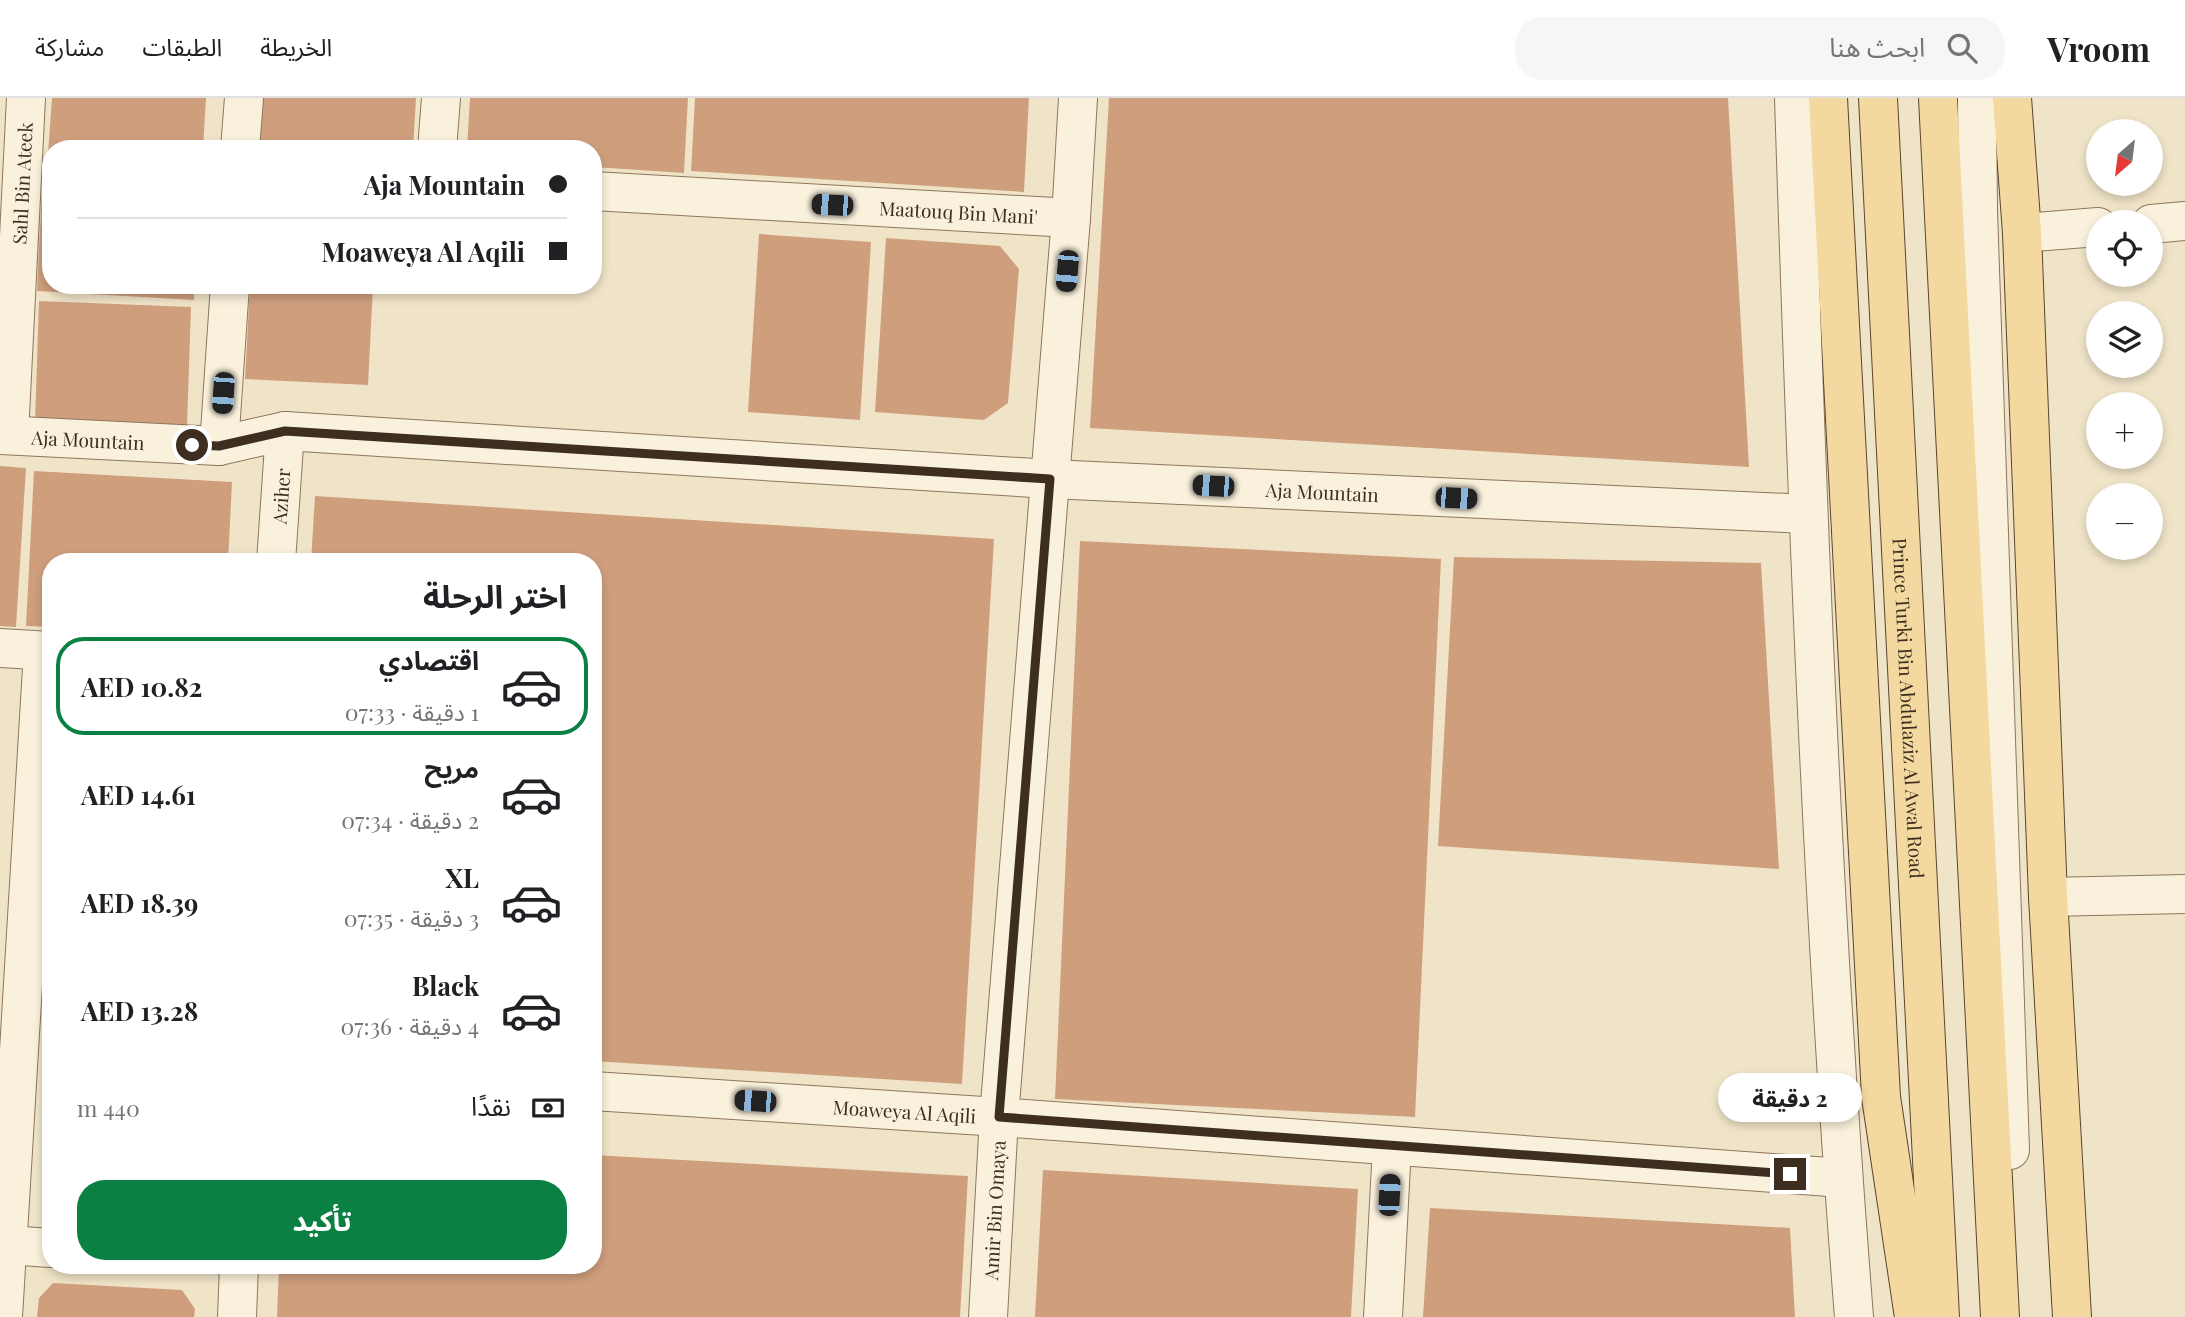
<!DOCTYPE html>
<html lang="ar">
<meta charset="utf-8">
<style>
:root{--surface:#fff;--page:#f6f6f6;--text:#202124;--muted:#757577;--line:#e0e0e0;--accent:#0b8043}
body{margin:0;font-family:"Playfair Display","Noto Sans Arabic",serif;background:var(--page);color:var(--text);direction:rtl;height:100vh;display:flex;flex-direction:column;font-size:26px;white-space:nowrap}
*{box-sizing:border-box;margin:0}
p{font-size:23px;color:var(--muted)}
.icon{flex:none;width:38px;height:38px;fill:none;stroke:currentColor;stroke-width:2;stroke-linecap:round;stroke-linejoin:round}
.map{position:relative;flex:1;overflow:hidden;direction:ltr}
.side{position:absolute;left:42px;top:455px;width:560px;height:721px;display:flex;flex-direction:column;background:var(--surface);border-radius:28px;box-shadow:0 4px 10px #0003;direction:rtl}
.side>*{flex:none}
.hud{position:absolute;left:42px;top:42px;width:560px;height:154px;border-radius:28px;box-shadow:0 4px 10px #0003;direction:rtl;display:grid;align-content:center;height:154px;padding:0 35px;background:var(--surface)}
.needle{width:46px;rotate:208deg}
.controls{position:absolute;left:2086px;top:21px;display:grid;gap:14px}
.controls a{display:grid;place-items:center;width:77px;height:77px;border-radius:50%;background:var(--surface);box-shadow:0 4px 10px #0003;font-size:35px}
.end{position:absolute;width:32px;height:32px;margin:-16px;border:9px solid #3d2e20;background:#fff;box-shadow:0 0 0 4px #fff}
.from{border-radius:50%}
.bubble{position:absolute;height:49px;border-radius:24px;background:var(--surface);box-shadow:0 4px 10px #0003;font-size:23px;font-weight:700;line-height:49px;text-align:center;direction:rtl}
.car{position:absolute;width:21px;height:42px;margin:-21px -10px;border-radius:9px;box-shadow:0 0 5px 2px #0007;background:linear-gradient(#222 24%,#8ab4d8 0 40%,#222 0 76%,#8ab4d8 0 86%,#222 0)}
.hud b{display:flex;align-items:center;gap:24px;height:66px;font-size:26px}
.hud b+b{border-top:2px solid var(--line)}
.hud i{width:18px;height:18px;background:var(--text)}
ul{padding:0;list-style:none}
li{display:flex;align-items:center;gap:21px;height:98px;margin:0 14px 10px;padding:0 21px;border:4px solid transparent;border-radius:28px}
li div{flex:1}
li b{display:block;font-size:26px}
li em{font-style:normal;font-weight:700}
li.on{border-color:var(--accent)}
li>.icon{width:63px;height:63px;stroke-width:1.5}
h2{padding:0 35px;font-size:32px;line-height:84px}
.pay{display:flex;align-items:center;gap:18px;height:77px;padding:0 35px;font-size:26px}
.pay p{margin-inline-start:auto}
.cta{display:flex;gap:14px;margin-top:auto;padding:14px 35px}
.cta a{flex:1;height:80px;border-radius:28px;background:var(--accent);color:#fff;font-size:28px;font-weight:700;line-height:80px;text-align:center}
header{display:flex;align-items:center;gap:42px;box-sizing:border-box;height:98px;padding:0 35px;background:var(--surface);border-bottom:2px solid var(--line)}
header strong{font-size:33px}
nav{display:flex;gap:38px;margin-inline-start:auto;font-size:24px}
.search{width:490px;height:63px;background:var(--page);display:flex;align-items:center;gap:18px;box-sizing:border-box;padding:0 24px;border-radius:28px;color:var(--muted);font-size:26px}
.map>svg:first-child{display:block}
.building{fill:#cf9f7d}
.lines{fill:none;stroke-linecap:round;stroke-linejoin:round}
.minor-casing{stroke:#8d765c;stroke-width:40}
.major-casing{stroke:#5b4430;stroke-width:40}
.minor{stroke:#faf1dc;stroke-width:38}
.major{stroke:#f3d9a0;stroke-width:38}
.route{stroke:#3d2e20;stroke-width:9}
.labels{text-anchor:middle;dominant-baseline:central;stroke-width:5;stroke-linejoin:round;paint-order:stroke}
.street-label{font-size:19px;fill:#3d2e20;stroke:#f7eed8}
</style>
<header>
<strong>Vroom</strong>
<div class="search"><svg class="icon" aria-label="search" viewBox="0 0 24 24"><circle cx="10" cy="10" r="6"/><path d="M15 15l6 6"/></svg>ابحث هنا</div>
<nav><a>الخريطة</a><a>الطبقات</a><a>مشاركة</a></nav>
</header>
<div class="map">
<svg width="2185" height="1219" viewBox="0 0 2185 1219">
<rect width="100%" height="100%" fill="#f0e4c8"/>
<!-- building -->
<path class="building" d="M52 0H206L203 51H51V86L46 85Z
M260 0H416L413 51H258Z
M470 0H688L684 75 593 69V51H467Z
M695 0H1029L1024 94 691 73Z
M1109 0H1728L1749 369 1090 330Z
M42 91 51 92V187H194V202L37 193Z
M759 136 871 144 860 322 748 314Z
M886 140 1000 148 1019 171 1008 305 984 322 875 314Z
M250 187H373L368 287 245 281Z
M39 203 191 209 187 329 35 323Z
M0 368 26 370 16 529 0 528Z
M34 373 232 384 228 464H51V529L26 528Z
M315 398 994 441 962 986 593 963V464H311Z
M1080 443 1441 461 1415 1019 1055 1001Z
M1454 459 1761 465 1779 771 1438 748Z
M49 1044H51V1130L44 1129Z
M593 1057 968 1078 960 1219H277L279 1167H593Z
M1043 1072 1358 1091 1351 1219H1035Z
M1430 1110 1790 1130 1795 1219H1423Z
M53 1185 182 1192 195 1211 194 1219H37L39 1200Z"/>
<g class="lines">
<!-- minor casing -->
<g class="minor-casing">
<g id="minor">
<path d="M1794 0C1807 406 1822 814 1854 1219"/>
<path d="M1977 0 1978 113 2010 1052"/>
<path d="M240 51 244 0"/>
<path d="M437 51 441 0"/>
<path id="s1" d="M593 93 1071 120"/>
<path d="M2151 126 2185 123"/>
<path d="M2022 135 2098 129"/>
<path id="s2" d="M0 337 219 348 285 333 1050 381 1808 416"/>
<path id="s3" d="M9 337 26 0"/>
<path d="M219 348 230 187"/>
<path id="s4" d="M276 464 285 333"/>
<path d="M0 550 51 553"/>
<path d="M2048 799 2185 796"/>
<path id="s5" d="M593 993 999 1019 1843 1080"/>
<path d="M7 1147 51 1150"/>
<path d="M3 1219 43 553"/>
<path d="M237 1219 239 1167"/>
<path id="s6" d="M988 1219 999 1019 1071 120 1078 0"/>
<path d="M1383 1219 1392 1048"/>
</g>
</g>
<!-- major casing -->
<g class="major-casing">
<g id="major">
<path d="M1828 0 1881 999 1914 1219"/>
<path id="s7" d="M1878 0 1940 1219"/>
<path d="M1938 0 2000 1219"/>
<path d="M2012 0 2022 135 2048 799 2072 1219"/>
</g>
</g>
<!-- minor -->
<use href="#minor" class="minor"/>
<!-- major -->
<use href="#major" class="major"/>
</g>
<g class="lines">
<!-- route -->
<path class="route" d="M192 347 219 348 285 333 1050 381 999 1019 1790 1076"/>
</g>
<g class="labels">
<!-- street labels -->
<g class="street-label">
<text stroke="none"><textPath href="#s3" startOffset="252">Sahl Bin Ateek</textPath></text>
<text stroke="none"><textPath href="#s1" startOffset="366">Maatouq Bin Mani'</textPath></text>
<text stroke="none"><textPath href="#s2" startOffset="88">Aja Mountain</textPath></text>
<text stroke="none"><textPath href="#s2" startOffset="1326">Aja Mountain</textPath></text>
<text stroke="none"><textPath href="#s4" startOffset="66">Aziher</textPath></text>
<text stroke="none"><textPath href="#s7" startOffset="611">Prince Turki Bin Abdulaziz Al Awal Road</textPath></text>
<text stroke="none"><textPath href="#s5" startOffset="312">Moaweya Al Aqili</textPath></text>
<text stroke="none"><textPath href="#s6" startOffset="107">Amir Bin Omaya</textPath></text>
</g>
</g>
</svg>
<div class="controls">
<a><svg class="needle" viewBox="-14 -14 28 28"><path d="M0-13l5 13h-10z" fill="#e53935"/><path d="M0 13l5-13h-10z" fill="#757577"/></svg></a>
<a><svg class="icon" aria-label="locate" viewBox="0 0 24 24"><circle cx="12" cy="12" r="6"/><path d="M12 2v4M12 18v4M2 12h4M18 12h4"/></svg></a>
<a><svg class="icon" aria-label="layers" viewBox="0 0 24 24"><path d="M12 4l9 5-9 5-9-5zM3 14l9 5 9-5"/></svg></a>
<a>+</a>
<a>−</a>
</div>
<i class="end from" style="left:192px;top:347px"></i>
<i class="end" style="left:1790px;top:1076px"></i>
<div class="bubble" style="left:1718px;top:975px;width:144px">2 دقيقة</div>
<i class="car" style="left:832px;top:107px;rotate:273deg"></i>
<i class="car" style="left:1067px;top:173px;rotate:185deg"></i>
<i class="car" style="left:223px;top:295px;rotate:184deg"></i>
<i class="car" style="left:1213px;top:388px;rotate:273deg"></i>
<i class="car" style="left:1456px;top:400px;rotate:93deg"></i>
<i class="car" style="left:755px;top:1003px;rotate:274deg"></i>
<i class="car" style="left:1389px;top:1097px;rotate:3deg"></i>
<div class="hud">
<b><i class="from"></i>Aja Mountain</b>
<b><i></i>Moaweya Al Aqili</b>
</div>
<section class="side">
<h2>اختر الرحلة</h2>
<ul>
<li class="on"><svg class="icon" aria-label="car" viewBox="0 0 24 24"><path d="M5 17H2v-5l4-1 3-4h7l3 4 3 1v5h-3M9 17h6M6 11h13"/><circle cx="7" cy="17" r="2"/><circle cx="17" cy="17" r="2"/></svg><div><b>اقتصادي</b><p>1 دقيقة · 07:33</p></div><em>AED 10.82</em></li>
<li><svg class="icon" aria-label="car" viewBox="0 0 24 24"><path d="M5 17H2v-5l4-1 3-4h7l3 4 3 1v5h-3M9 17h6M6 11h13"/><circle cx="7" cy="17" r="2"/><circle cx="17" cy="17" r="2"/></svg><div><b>مريح</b><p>2 دقيقة · 07:34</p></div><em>AED 14.61</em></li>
<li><svg class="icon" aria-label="car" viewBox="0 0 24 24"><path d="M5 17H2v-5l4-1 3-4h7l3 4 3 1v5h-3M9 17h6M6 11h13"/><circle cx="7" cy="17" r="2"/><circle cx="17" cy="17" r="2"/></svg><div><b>XL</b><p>3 دقيقة · 07:35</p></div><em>AED 18.39</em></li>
<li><svg class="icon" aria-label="car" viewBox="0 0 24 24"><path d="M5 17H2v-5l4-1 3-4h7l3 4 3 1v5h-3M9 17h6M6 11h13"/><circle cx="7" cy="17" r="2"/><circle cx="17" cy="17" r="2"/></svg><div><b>Black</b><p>4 دقيقة · 07:36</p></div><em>AED 13.28</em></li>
</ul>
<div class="pay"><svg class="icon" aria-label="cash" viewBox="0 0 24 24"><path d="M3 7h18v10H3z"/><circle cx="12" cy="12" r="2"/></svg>نقدًا<p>440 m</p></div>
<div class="cta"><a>تأكيد</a></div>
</section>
</div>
